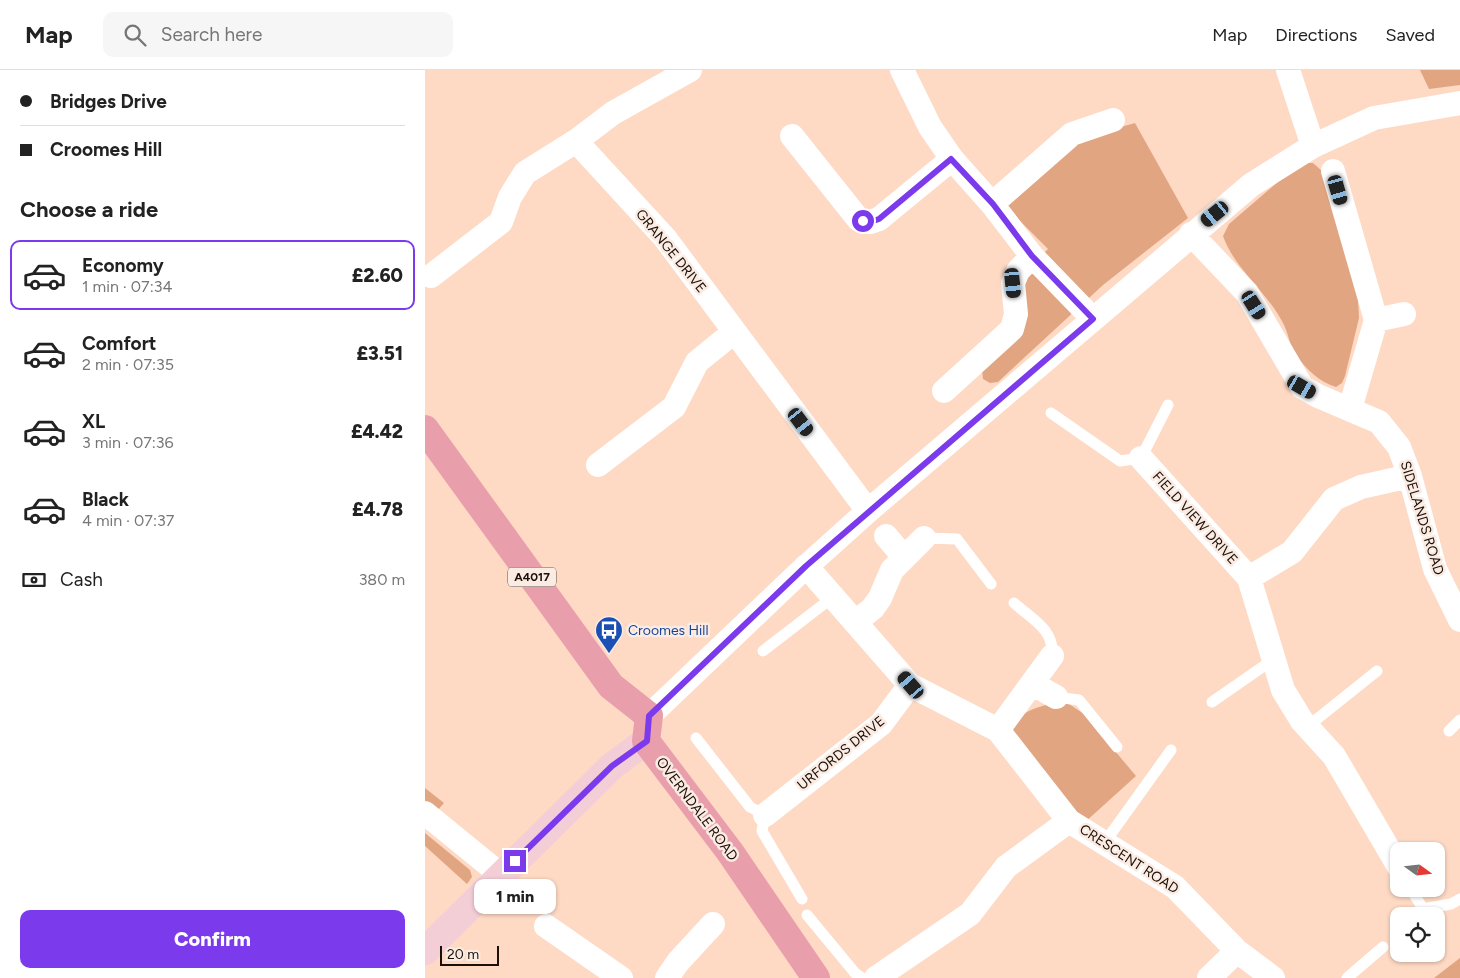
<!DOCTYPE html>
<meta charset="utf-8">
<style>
:root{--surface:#fff;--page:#f6f6f6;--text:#222;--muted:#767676;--line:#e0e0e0;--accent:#7c3aed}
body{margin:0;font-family:Figtree,sans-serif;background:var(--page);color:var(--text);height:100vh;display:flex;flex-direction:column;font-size:19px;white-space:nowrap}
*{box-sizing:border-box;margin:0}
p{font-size:16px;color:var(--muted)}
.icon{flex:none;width:28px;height:28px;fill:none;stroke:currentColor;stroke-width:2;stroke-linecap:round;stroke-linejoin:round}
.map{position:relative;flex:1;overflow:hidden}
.drawer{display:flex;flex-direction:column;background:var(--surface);width:425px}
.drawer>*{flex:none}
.hud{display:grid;align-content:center;height:110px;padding:0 20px;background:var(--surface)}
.needle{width:32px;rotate:105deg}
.tools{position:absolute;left:965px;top:772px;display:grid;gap:10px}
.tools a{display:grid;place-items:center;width:55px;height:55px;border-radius:10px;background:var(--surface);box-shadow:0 1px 4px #0004;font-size:25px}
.scale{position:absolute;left:15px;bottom:12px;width:59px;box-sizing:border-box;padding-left:5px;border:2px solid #1b0f08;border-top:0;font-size:14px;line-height:18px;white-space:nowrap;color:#1b0f08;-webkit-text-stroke:4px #fbece3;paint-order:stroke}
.end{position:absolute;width:22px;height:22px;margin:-11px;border:6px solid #7c3aed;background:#fff;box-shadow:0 0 0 2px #fff}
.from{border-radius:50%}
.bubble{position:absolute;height:35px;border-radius:10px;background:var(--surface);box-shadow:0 1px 4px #0004;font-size:16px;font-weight:800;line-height:35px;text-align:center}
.car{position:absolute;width:15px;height:30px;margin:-15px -8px;border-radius:6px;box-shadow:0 0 4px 1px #0007;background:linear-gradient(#222 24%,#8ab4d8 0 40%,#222 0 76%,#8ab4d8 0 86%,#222 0)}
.hud b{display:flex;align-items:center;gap:18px;height:48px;font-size:19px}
.hud b+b{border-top:1px solid var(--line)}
.hud i{width:12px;height:12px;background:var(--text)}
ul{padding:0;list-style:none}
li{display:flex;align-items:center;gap:15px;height:70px;margin:0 10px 8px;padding:0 10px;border:2px solid transparent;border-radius:10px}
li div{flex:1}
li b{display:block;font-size:19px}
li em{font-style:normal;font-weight:800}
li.selected{border-color:var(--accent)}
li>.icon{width:45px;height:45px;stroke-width:1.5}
h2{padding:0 20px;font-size:22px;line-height:60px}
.pay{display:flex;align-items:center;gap:12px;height:55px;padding:0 20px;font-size:19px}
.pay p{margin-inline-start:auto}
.button{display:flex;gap:10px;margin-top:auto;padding:10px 20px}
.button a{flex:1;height:58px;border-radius:10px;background:var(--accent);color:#fff;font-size:20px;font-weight:800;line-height:58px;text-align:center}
header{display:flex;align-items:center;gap:30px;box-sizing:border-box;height:70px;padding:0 25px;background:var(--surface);border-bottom:1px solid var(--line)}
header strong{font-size:24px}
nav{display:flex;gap:28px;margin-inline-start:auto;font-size:18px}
.search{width:350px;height:45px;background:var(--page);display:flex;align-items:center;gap:12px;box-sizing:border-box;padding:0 18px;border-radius:10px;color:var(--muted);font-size:19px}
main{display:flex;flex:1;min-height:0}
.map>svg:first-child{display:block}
.green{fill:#e1a582}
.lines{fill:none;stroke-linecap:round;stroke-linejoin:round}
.lane{stroke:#fff;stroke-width:11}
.street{stroke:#fff;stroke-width:24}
.secondary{stroke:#f4ced6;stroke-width:28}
.primary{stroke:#e99eac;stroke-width:28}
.route{stroke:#7c3aed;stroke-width:6}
.labels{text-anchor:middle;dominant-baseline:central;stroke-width:5;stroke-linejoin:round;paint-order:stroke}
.shield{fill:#fbece3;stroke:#5e514a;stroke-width:1}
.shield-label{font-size:12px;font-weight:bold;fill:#1b0f08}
.street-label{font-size:14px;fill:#1b0f08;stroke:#fbece3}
.transit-label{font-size:14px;fill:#164399;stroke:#fbece3;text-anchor:start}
</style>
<header>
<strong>Map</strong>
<div class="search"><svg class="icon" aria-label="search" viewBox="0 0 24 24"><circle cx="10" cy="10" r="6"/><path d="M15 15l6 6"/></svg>Search here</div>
<nav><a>Map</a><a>Directions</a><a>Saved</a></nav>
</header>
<main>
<section class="drawer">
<div class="hud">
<b><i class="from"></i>Bridges Drive</b>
<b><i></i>Croomes Hill</b>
</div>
<h2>Choose a ride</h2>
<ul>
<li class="selected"><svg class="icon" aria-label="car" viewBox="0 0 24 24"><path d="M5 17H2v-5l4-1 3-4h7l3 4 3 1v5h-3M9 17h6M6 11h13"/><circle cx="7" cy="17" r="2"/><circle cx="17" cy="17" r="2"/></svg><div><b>Economy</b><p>1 min · 07:34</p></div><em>£2.60</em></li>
<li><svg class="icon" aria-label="car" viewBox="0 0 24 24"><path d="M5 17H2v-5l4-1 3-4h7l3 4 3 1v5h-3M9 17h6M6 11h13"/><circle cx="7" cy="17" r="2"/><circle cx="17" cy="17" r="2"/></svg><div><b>Comfort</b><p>2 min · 07:35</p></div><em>£3.51</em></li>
<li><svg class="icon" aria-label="car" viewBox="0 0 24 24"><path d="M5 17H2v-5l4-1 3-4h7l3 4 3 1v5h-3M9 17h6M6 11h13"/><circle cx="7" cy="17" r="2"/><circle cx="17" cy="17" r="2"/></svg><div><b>XL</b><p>3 min · 07:36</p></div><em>£4.42</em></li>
<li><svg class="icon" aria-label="car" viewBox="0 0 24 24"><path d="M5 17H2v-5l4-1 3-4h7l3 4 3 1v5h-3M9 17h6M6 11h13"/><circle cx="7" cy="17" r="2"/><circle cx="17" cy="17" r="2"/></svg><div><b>Black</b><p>4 min · 07:37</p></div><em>£4.78</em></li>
</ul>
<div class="pay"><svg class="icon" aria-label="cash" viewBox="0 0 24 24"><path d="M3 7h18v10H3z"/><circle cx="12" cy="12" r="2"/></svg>Cash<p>380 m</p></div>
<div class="button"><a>Confirm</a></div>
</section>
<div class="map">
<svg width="1035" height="908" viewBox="0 0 1035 908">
<rect width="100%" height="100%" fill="#fed9c4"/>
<!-- green -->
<path class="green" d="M995 0H1035V15L1004 19Z
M710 53 763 148 678 215 573 312 565 313 558 309 557 300 603 199 623 179 579 135 657 68Z
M875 93H888L897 101 932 209 934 248 920 306 917 313 911 317C894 312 883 300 872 287 865 278 864 265 859 255 843 222 810 200 798 166L804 154Z
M631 632 644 634 659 644 711 706 659 753 585 663C595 640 608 639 631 632Z
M0 718 19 733 12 741 0 732Z
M0 763 45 800 47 807 42 814 0 776Z
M1035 888V908H1009Z"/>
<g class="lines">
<!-- lane -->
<path class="lane" d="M626 343 695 391 716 388 743 335
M499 468 532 469 566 514
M589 533C607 549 630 560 627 586
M338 581 408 527
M631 627 654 630 692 677
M787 632 849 589
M882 657 952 601
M1024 661 1035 650
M271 668 325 737 340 745 337 761 377 829
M680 772 746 680
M986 819 998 839 1026 834 1035 829
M382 845 430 903 437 908
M922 908 958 877"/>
<!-- street -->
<path class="street" d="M477 0 505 57 527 89 567 134 607 186 668 249
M863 0 888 76
M367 66 434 150 445 152 454 149 527 89
M151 71 188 43 265 0
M908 101 951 250 925 339
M567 134 647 64 688 50
M766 164 822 223 877 317 893 326 954 352 974 377 985 406 1010 499 1035 550
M6 206 76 152 85 127 100 103 151 71 240 168 443 441
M951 250 979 244
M519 321 587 259 591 244 588 213 593 201 607 186
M716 388 824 508
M173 395 249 337 272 292 309 262
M461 466 479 487
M381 496 485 615 573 660 644 751 750 817 812 881 848 908
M431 552 448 538 455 528 467 500 499 468
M608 614 631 627
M224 646 373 504 443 441 826 115 888 76 949 48 1035 33
M573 660 627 586
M0 743 76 805
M340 745 456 654 485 615
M974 797 909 686 877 651 858 620 824 508 867 482 909 429 936 417 985 406
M121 856 196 908
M242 908 253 892 288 854
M451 908 545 844 581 797 644 751
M784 908 812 881"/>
<!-- secondary -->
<path class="secondary" d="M0 881 187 696 221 671"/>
<!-- primary -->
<path class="primary" d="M0 359 186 616 224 646 221 671 305 782 391 908"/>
</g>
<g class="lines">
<!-- route -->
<path class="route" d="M90 791 187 696 222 671 224 646 381 496 668 249 607 186 568 134 526 89 454 149 445 152 438 151"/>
</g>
<!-- icons -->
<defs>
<g id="bus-pin" transform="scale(1.4375)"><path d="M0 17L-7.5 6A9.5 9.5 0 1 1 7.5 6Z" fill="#1a4fb4" stroke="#fbece3"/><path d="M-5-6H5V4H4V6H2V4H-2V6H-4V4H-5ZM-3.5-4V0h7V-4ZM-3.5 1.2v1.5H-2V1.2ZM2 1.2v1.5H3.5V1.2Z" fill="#fff"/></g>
</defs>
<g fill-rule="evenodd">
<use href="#bus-pin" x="184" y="560"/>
</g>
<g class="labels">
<!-- shield labels -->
<rect class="shield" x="83" y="497.5" width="48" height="19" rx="4"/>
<g class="shield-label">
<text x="107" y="507">A4017</text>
</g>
<!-- street labels -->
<g class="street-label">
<text transform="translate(246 181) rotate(51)">GRANGE DRIVE</text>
<text transform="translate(770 448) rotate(48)">FIELD VIEW DRIVE</text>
<text transform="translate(997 448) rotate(73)">SIDELANDS ROAD</text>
<text transform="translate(416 683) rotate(-39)">URFORDS DRIVE</text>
<text transform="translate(272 739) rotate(53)">OVERNDALE ROAD</text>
<text transform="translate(704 789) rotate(33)">CRESCENT ROAD</text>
</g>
<!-- transit labels -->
<g class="transit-label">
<text x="203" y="560">Croomes Hill</text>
</g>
</g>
</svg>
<div class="tools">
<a><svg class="needle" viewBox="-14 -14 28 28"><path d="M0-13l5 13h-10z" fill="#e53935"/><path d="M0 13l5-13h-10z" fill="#767676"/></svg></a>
<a><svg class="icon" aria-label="locate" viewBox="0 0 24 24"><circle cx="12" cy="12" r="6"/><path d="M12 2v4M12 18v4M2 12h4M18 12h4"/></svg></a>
</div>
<div class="scale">20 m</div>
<i class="end from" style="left:438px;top:151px"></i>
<i class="end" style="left:90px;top:791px"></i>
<div class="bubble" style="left:49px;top:809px;width:82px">1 min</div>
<i class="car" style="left:913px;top:120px;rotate:164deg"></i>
<i class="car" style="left:790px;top:144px;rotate:231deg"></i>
<i class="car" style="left:588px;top:213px;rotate:174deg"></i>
<i class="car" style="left:829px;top:235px;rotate:148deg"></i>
<i class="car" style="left:877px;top:317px;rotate:120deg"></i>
<i class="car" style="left:376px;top:352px;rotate:143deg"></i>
<i class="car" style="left:486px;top:615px;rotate:319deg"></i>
</div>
</main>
